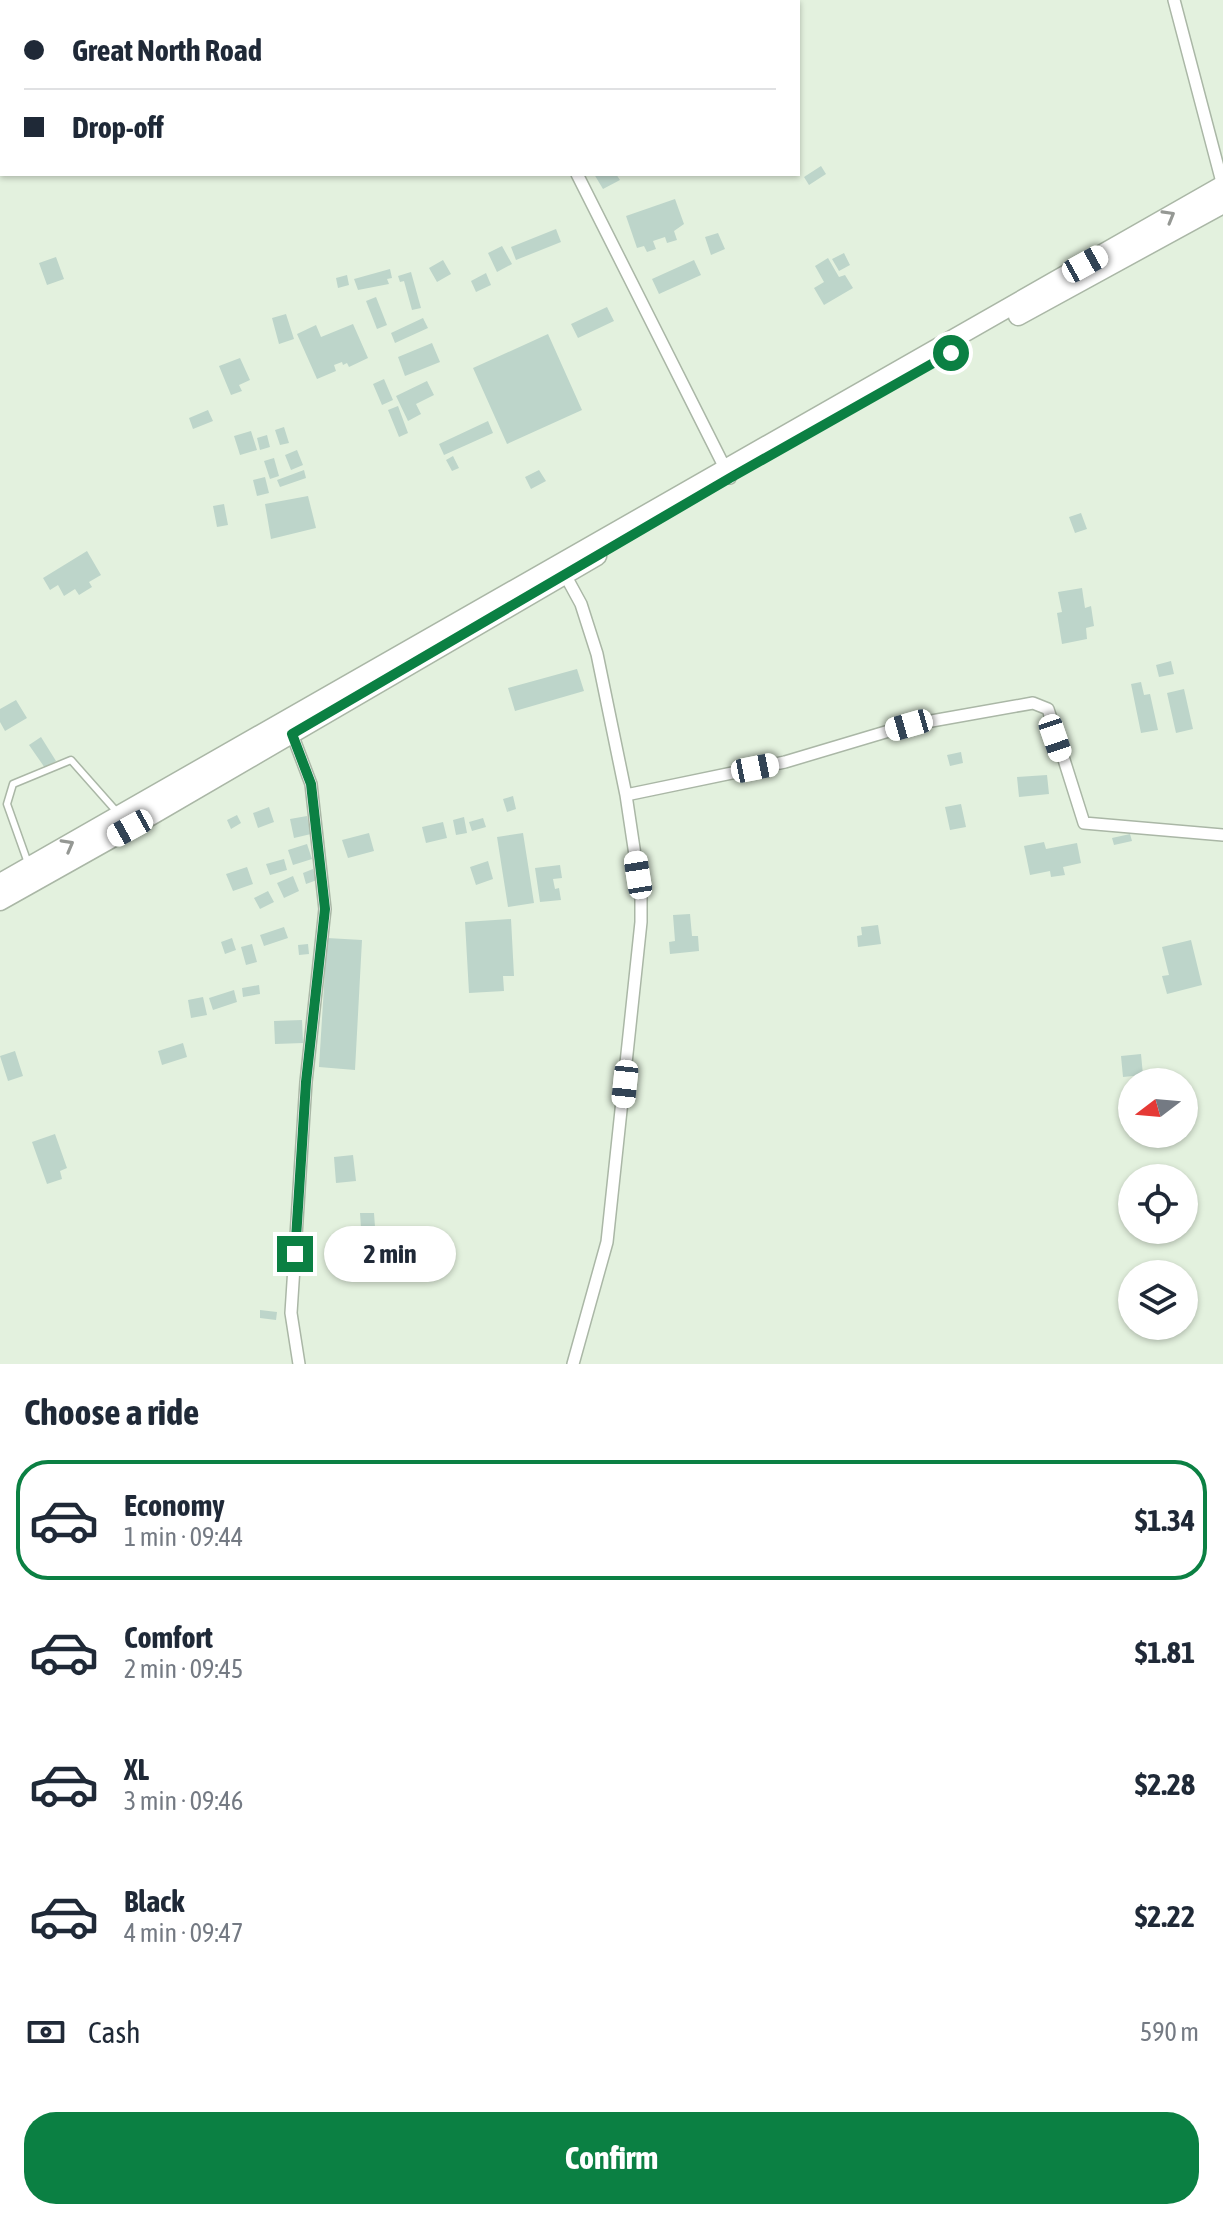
<!DOCTYPE html>
<meta charset="utf-8">
<style>
:root{--surface:#fff;--page:#f6f6f7;--text:#1f2937;--muted:#747a83;--line:#e0e1e3;--accent:#0b8043}
body{margin:0;font-family:"Asap Condensed",sans-serif;background:var(--page);color:var(--text);height:100vh;display:flex;flex-direction:column;font-size:30px;white-space:nowrap}
*{box-sizing:border-box;margin:0}
p{font-size:26px;color:var(--muted)}
.icon{flex:none;width:44px;height:44px;fill:none;stroke:currentColor;stroke-width:2;stroke-linecap:round;stroke-linejoin:round}
.map{position:relative;height:1364px;overflow:hidden}
.drawer{display:flex;flex-direction:column;background:var(--surface);flex:1}
.drawer>*{flex:none}
.top-card{position:absolute;left:0px;top:0px;width:800px;height:176px;box-shadow:0 2px 6px #0004;display:grid;align-content:center;height:176px;padding:0 24px;background:var(--surface)}
.needle{width:52px;rotate:254deg}
.fabs{position:absolute;left:1118px;top:1068px;display:grid;gap:16px}
.fabs a{display:grid;place-items:center;width:80px;height:80px;border-radius:50%;background:var(--surface);box-shadow:0 2px 6px #0004;font-size:40px}
.end{position:absolute;width:36px;height:36px;margin:-18px;border:10px solid #0b8043;background:#fff;box-shadow:0 0 0 4px #fff}
.from{border-radius:50%}
.bubble{position:absolute;height:56px;border-radius:28px;background:var(--surface);box-shadow:0 2px 6px #0004;font-size:26px;font-weight:700;line-height:56px;text-align:center}
.car{position:absolute;width:24px;height:48px;margin:-24px -12px;border-radius:10px;box-shadow:0 0 6px 2px #0007;background:linear-gradient(#fff 24%,#345 0 40%,#fff 0 76%,#345 0 86%,#fff 0)}
.top-card b{display:flex;align-items:center;gap:28px;height:76px;font-size:30px}
.top-card b+b{border-top:2px solid var(--line)}
.top-card i{width:20px;height:20px;background:var(--text)}
ul{padding:0;list-style:none}
li{display:flex;align-items:center;gap:24px;height:120px;margin:0 16px 12px;padding:0 8px;border:4px solid transparent;border-radius:32px}
li div{flex:1}
li b{display:block;font-size:30px}
li em{font-style:normal;font-weight:700}
li.current{border-color:var(--accent)}
li>.icon{width:72px;height:72px;stroke-width:1.5}
h2{padding:0 24px;font-size:36px;line-height:96px}
.pay{display:flex;align-items:center;gap:20px;height:88px;padding:0 24px;font-size:30px}
.pay p{margin-inline-start:auto}
.cta{display:flex;gap:16px;margin-top:auto;padding:16px 24px}
.cta a{flex:1;height:92px;border-radius:32px;background:var(--accent);color:#fff;font-size:32px;font-weight:700;line-height:92px;text-align:center}
.map>svg:first-child{display:block}
.building{fill:#bdd5ca}
.lines{fill:none;stroke-linecap:round;stroke-linejoin:round}
.service-casing{stroke:#aab7a6;stroke-width:9}
.minor-casing{stroke:#aab7a6;stroke-width:14}
.trunk-casing{stroke:#aab7a6;stroke-width:21}
.service{stroke:#fff;stroke-width:6}
.minor{stroke:#fff;stroke-width:11}
.trunk{stroke:#fff;stroke-width:18}
.oneway{stroke:#959894}
.route{stroke:#0b8043;stroke-width:10}
</style>
<div class="map">
<svg width="1223" height="1364" viewBox="0 0 1223 1364">
<rect width="100%" height="100%" fill="#e3f1de"/>
<!-- building -->
<path class="building" d="M821 166 826 174 809 185 804 177Z
M594 174H616L620 180 603 189Z
M675 199 684 224 674 231 677 240 667 243 665 237 653 241 656 249 647 252 644 246 637 248 626 216Z
M556 229 561 242 516 260 511 247Z
M718 233 725 249 711 255 705 237Z
M502 246 512 264 497 272 488 253Z
M844 253 850 265 839 271 832 259Z
M56 257 64 279 47 285 39 263Z
M828 258 839 277 845 275 853 288 824 305 814 288 824 282 815 266Z
M443 260 451 274 437 282 429 268Z
M694 260 701 275 659 294 652 279Z
M390 269 392 278 387 279 389 284 358 290 354 279Z
M411 272 421 308 412 310 404 281 400 282 398 276Z
M486 273 491 285 476 292 471 281Z
M347 275 349 285 338 288 336 278Z
M376 297 387 325 377 329 366 301Z
M607 307 614 321 578 338 571 324Z
M286 314 294 339 279 344 272 318Z
M423 318 428 328 395 343 391 333Z
M353 324 368 358 349 367 347 363 343 365 342 362 334 365 336 371 317 379 297 334 316 325 321 337Z
M548 334 582 410 507 444 473 368Z
M432 343 440 362 405 376 398 357Z
M240 358 250 380 239 385 242 391 231 395 219 366Z
M384 379 393 400 382 405 373 384Z
M427 381 434 395 416 404 421 414 408 421 396 396Z
M398 406 408 433 399 437 388 410Z
M208 410 213 421 193 429 189 418Z
M488 421 493 433 444 455 439 444Z
M284 427 289 443 280 445 275 430Z
M251 431 257 450 240 455 234 436Z
M267 435 270 447 260 450 257 438Z
M297 450 303 465 291 470 285 455Z
M453 456 459 468 452 471 446 460Z
M274 458 279 476 270 479 264 461Z
M304 470 306 478 280 487 277 480Z
M539 470 546 481 531 489 525 477Z
M265 477 269 493 257 496 253 480Z
M308 496 316 528 271 539 265 504Z
M224 504 228 525 217 527 213 506Z
M1081 513 1087 529 1075 533 1069 517Z
M87 551 101 575 89 582 92 587 79 595 75 589 64 596 58 585 50 590 43 578Z
M1082 588 1085 608 1091 606 1094 626 1086 628 1087 639 1062 644 1057 613 1062 612 1058 592Z
M1171 661 1174 674 1159 677 1156 665Z
M577 669 584 691 515 711 508 688Z
M1141 682 1144 695 1150 694 1158 730 1141 733 1131 684Z
M1184 689 1193 729 1176 733 1167 693Z
M16 700 27 718 5 731 0 722V709Z
M41 737 56 761 45 768 29 745Z
M961 752 963 763 950 766 947 755Z
M1047 775 1049 794 1019 797 1017 777Z
M513 796 516 809 507 812 503 799Z
M961 804 966 827 950 830 945 807Z
M269 807 274 822 258 828 253 813Z
M237 815 241 823 231 829 227 820Z
M307 816 311 834 294 838 290 819Z
M464 817 467 833 456 835 453 820Z
M483 818 486 827 472 831 469 822Z
M443 822 447 838 426 843 422 827Z
M369 833 374 851 348 858 342 840Z
M523 833 534 903 508 907 497 837Z
M1130 834 1132 841 1114 845 1112 838Z
M1044 842 1046 849 1077 843 1081 863 1063 867 1065 875 1051 877 1050 871 1030 875 1024 846Z
M307 844 312 859 293 865 288 850Z
M284 859 287 870 270 875 266 864Z
M488 861 493 879 476 885 470 867Z
M560 865 562 878 553 879 555 889 559 888 561 900 540 902 535 868Z
M247 867 253 884 233 891 226 874Z
M313 869 317 880 306 884 303 873Z
M293 876 299 891 284 898 277 883Z
M268 891 274 902 260 909 254 898Z
M690 914 692 936H698L699 951 670 954 669 942 675 941 673 915Z
M511 919 514 976H503L504 991 469 993 465 922Z
M878 925 881 944 858 947 857 936 862 935 861 927Z
M284 927 288 938 264 946 260 935Z
M232 938 236 950 225 954 221 942Z
M327 938 362 940 355 1070 319 1067Z
M1191 940 1202 985 1167 994 1162 976 1169 975 1162 947Z
M252 944 257 962 246 965 241 947Z
M308 944 309 954 299 955 298 945Z
M259 985 260 994 243 997 242 988Z
M234 990 237 1002 213 1010 209 998Z
M203 997 207 1015 191 1018 188 1000Z
M302 1020 303 1043 275 1044 274 1021Z
M183 1043 187 1057 162 1065 158 1051Z
M15 1051 23 1076 8 1081 0 1056Z
M1141 1054 1143 1075 1123 1077 1121 1056Z
M55 1134 67 1168 60 1171 62 1179 47 1184 32 1142Z
M353 1155 356 1181 336 1183 334 1157Z
M360 1213H374L375 1227 361 1228Z
M260 1310 277 1312 276 1320 260 1318Z"/>
<g class="lines">
<!-- service casing -->
<g class="service-casing">
<path id="service" d="M28 863 7 804 13 784 71 760 117 812"/>
</g>
<!-- minor casing -->
<g class="minor-casing">
<path id="minor" d="M487 0 488 2
M1174 0 1223 186
M577 174 730 478
M563 571 581 604 597 654 626 795 641 895V922L607 1242 573 1364
M292 734 311 784 325 909 306 1082 291 1313 299 1364
M626 795 785 762 909 725 1033 703 1048 709 1084 823 1223 835"/>
</g>
<!-- trunk casing -->
<g class="trunk-casing">
<path id="trunk" d="M1018 316 1223 204
M0 883 1223 185
M0 901 130 828 597 556"/>
</g>
<!-- service -->
<use href="#service" class="service"/>
<!-- minor -->
<use href="#minor" class="minor"/>
<!-- trunk -->
<use href="#trunk" class="trunk"/>
</g>
<!-- one-way arrows -->
<defs><path id="oneway-chevron" d="M-2-3.5L2.5 0L-2 3.5" fill="none" stroke-width="1.6" stroke-linecap="round" stroke-linejoin="round" transform="scale(2)"/></defs>
<g class="oneway">
<use href="#oneway-chevron" transform="translate(1169 216) rotate(-30)"/>
<use href="#oneway-chevron" transform="translate(68 845) rotate(-29)"/>
</g>
<g class="lines">
<!-- route -->
<path class="route" d="M295 1254 306 1082 325 909 311 784 292 734 730 478 951 353"/>
</g>
</svg>
<div class="fabs">
<a><svg class="needle" viewBox="-14 -14 28 28"><path d="M0-13l5 13h-10z" fill="#e53935"/><path d="M0 13l5-13h-10z" fill="#747a83"/></svg></a>
<a><svg class="icon" aria-label="locate" viewBox="0 0 24 24"><circle cx="12" cy="12" r="6"/><path d="M12 2v4M12 18v4M2 12h4M18 12h4"/></svg></a>
<a><svg class="icon" aria-label="layers" viewBox="0 0 24 24"><path d="M12 4l9 5-9 5-9-5zM3 14l9 5 9-5"/></svg></a>
</div>
<i class="end from" style="left:951px;top:353px"></i>
<i class="end" style="left:295px;top:1254px"></i>
<div class="bubble" style="left:324px;top:1226px;width:132px">2 min</div>
<i class="car" style="left:1085px;top:264px;rotate:61deg"></i>
<i class="car" style="left:909px;top:725px;rotate:254deg"></i>
<i class="car" style="left:1055px;top:738px;rotate:161deg"></i>
<i class="car" style="left:755px;top:768px;rotate:79deg"></i>
<i class="car" style="left:130px;top:828px;rotate:241deg"></i>
<i class="car" style="left:638px;top:875px;rotate:351deg"></i>
<i class="car" style="left:625px;top:1084px;rotate:186deg"></i>
<div class="top-card">
<b><i class="from"></i>Great North Road</b>
<b><i></i>Drop-off</b>
</div>
</div>
<section class="drawer">
<h2>Choose a ride</h2>
<ul>
<li class="current"><svg class="icon" aria-label="car" viewBox="0 0 24 24"><path d="M5 17H2v-5l4-1 3-4h7l3 4 3 1v5h-3M9 17h6M6 11h13"/><circle cx="7" cy="17" r="2"/><circle cx="17" cy="17" r="2"/></svg><div><b>Economy</b><p>1 min · 09:44</p></div><em>$1.34</em></li>
<li><svg class="icon" aria-label="car" viewBox="0 0 24 24"><path d="M5 17H2v-5l4-1 3-4h7l3 4 3 1v5h-3M9 17h6M6 11h13"/><circle cx="7" cy="17" r="2"/><circle cx="17" cy="17" r="2"/></svg><div><b>Comfort</b><p>2 min · 09:45</p></div><em>$1.81</em></li>
<li><svg class="icon" aria-label="car" viewBox="0 0 24 24"><path d="M5 17H2v-5l4-1 3-4h7l3 4 3 1v5h-3M9 17h6M6 11h13"/><circle cx="7" cy="17" r="2"/><circle cx="17" cy="17" r="2"/></svg><div><b>XL</b><p>3 min · 09:46</p></div><em>$2.28</em></li>
<li><svg class="icon" aria-label="car" viewBox="0 0 24 24"><path d="M5 17H2v-5l4-1 3-4h7l3 4 3 1v5h-3M9 17h6M6 11h13"/><circle cx="7" cy="17" r="2"/><circle cx="17" cy="17" r="2"/></svg><div><b>Black</b><p>4 min · 09:47</p></div><em>$2.22</em></li>
</ul>
<div class="pay"><svg class="icon" aria-label="cash" viewBox="0 0 24 24"><path d="M3 7h18v10H3z"/><circle cx="12" cy="12" r="2"/></svg>Cash<p>590 m</p></div>
<div class="cta"><a>Confirm</a></div>
</section>
